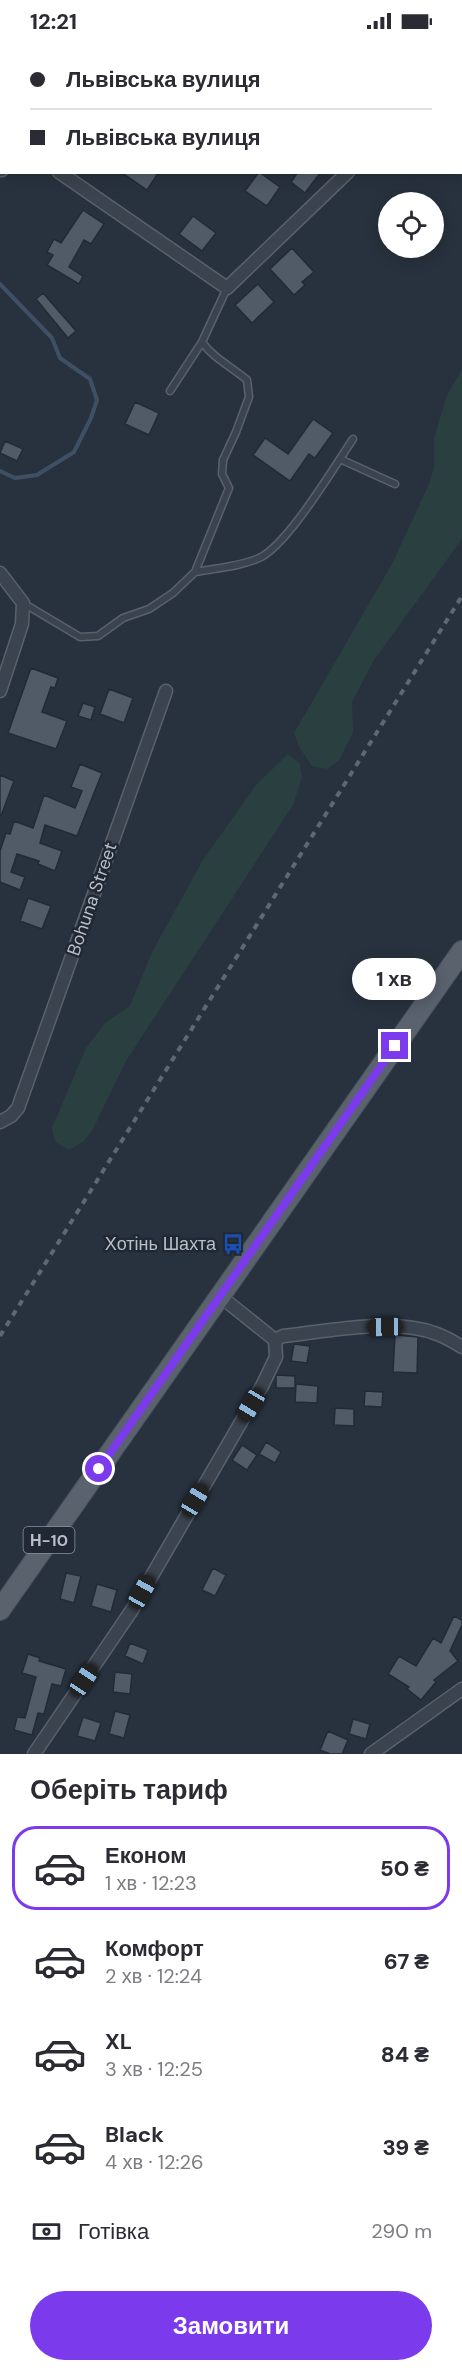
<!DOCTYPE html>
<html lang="uk">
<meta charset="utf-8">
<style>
:root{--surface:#fff;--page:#f7f7f7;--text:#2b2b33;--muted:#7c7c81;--line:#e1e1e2;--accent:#7c3aed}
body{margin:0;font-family:"DM Sans",sans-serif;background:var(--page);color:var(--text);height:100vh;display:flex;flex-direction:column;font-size:22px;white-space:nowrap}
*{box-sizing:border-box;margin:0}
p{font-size:20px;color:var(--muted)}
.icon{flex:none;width:33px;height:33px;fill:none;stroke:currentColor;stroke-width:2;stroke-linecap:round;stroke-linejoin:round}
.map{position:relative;height:1712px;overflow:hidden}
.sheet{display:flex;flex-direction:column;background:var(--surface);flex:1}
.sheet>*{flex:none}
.hud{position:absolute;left:0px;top:0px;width:462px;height:132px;box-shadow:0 3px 15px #0003;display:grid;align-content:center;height:132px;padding:0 30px;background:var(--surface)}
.fabs{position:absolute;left:378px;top:150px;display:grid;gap:12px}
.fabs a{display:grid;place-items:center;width:66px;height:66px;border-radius:50%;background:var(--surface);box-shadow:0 3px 15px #0003;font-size:30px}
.end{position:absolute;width:27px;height:27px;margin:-14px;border:8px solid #7c3aed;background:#fff;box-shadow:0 0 0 3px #fff}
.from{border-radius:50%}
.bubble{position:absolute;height:42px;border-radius:21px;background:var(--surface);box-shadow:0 3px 15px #0003;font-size:20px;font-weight:800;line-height:42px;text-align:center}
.car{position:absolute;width:18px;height:36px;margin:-18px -9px;border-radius:8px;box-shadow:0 0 4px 2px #0007;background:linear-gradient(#222 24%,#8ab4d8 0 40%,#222 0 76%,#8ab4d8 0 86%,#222 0)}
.hud b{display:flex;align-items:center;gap:21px;height:57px;font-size:22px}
.hud b+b{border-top:2px solid var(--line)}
.hud i{width:15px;height:15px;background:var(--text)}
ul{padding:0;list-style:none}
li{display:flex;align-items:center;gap:18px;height:84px;margin:0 12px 9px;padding:0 18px;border:3px solid transparent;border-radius:24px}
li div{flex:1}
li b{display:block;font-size:22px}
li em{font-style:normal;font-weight:800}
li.selected{border-color:var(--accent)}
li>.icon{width:54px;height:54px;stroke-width:1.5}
h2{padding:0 30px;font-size:27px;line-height:72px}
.pay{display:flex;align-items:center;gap:15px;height:66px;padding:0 30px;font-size:22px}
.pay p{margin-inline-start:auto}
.primary-button{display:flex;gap:12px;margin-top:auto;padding:12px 30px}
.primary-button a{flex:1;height:69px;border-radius:36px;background:var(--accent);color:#fff;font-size:24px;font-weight:800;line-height:69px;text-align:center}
.status{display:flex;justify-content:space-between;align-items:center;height:42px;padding:0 30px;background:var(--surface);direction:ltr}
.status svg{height:16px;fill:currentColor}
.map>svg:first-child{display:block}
.green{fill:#2a3f40}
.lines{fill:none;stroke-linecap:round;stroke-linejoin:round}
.stream{stroke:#3f5065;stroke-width:4}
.building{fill:#515b68;stroke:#222a35;stroke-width:1.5}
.lane-casing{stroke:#59616c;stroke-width:9}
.street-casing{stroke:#59616c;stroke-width:15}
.primary-casing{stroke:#484f5a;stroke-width:22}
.lane{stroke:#3b434e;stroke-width:6}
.street{stroke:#3b434e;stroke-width:12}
.primary{stroke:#5a626e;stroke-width:20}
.rail{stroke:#5e6875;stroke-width:4;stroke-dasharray:6 6;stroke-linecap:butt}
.route{stroke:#7c3aed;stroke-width:8}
.labels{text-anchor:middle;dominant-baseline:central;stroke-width:5;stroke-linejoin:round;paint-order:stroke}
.shield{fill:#202833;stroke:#8a929c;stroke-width:1.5}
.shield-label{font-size:16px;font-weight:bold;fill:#b8bfc9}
.street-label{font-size:18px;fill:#b8bfc9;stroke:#202833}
.poi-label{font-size:18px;fill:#b8bfc9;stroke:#202833;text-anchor:end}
</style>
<div class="status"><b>12:21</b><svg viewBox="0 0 49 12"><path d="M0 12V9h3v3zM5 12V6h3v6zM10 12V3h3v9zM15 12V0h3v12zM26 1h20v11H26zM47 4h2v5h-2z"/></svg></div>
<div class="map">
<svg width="462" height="1712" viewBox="0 0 462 1712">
<rect width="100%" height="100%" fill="#28323e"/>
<!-- green -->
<path class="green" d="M87 0H269L89 2Z
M462 328V497L374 618 352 660 353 690 339 718 327 727 312 724 299 705 294 691 392 522 429 442 434 426V396L447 353Z
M288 712 300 722 302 735 293 763 126 1019 93 1087 84 1099 69 1108 55 1100 52 1086 86 1006 106 980 130 964 152 910 203 818 256 743Z"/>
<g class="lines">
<!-- stream -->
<path class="stream" d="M151 0 154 2
M280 2 281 0
M0 242 52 296 60 316 90 337 97 358 91 376 74 410 37 433 15 436 0 429"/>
</g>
<!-- building -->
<path class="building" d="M121 130H159L147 148Z
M259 130 280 145 267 164 245 149Z
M298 130H321L305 151 291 140Z
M83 168 104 182 91 202 84 198 69 225 83 234 79 242 47 223 53 213 47 210 54 197 61 201Z
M193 174 216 191 202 209 179 192Z
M292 206 314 230 302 240 305 243 294 253 270 227Z
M258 242 274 260 252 281 235 263Z
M43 251 76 289 68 296 36 257Z
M135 360 159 371 149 393 125 382Z
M313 377 333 391 315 416 309 412 290 439 253 413 265 396 288 412Z
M5 399 23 407 17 419 0 411Z
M31 626 58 636 55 646 51 645 42 670 67 679 56 707 8 691Z
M109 647 133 656 124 681 100 672Z
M83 661 95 665 91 678 78 674Z
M80 722 102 731 77 794 45 783 40 801 62 809 55 829 38 822 39 819 17 812 11 830 25 835 20 848 0 840V809L6 791 10 792 14 779 33 786 44 753 75 766 82 749 71 745Z
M0 733 14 739 1 774H0Z
M28 856 51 864 42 887 20 879Z
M395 1293 418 1295 417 1331 393 1330Z
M294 1302 310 1304 307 1321 291 1319Z
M276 1333 295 1334V1346H276Z
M296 1342 318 1344 317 1361 295 1360Z
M365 1349 383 1350 382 1365 364 1364Z
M335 1366 354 1367V1384L334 1383Z
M266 1400 281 1410 275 1421 259 1412Z
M242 1403 257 1413 247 1428 232 1418Z
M213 1526 226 1533 215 1554 202 1548Z
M66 1531 81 1534 74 1561 60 1557Z
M97 1542 117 1548 111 1570 91 1564Z
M454 1574 462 1578V1583L450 1609 458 1619 434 1638 436 1640 421 1658 407 1647 409 1645 388 1632 399 1614 416 1624 433 1596 441 1601Z
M130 1601 148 1608 143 1622 125 1614Z
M28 1612 40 1616 39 1619 66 1627 61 1644 52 1642 44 1672 38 1671 32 1693 14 1688 17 1675 25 1676 36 1635 22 1631Z
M115 1630 132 1632 130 1652 113 1650Z
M115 1669 130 1673 124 1696 109 1692Z
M83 1675 101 1681 95 1699 77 1694Z
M353 1677 370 1682 366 1697 349 1692Z
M328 1689 348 1698 342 1712H330L320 1708Z"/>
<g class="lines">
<!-- lane casing -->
<g class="lane-casing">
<path id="lane" d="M342 2V0
M170 349 202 300
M340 417 395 442
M195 530C215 526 239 525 259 516 287 504 334 425 353 397
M23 561 80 595 98 594 123 576 149 567 173 551 195 530 229 446 222 432 223 418 236 390 249 355 247 338C232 325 213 316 202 300L227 246"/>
</g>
<!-- street casing -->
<g class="street-casing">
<path id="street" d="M0 128H2
M59 130 227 246 348 130
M0 531 23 561 22 582 0 649
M0 1080 11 1074 18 1066 166 649
M275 1298 283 1294C329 1289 393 1275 437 1292 445 1295 454 1300 462 1305
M34 1712 132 1568 262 1344 276 1315 275 1298 220 1254
M371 1712 462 1647"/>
</g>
<!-- primary casing -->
<g class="primary-casing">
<path id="primary" d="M0 1568 462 909"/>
</g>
<!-- lane -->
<use href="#lane" class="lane"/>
<!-- street -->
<use href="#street" class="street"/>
<!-- primary -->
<use href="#primary" class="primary"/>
<!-- rail -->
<path class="rail" d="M0 1294 462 554"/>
</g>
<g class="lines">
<!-- route -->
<path class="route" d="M99 1427 395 1004"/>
</g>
<!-- icons -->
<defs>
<g id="bus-bare" transform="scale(1.62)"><path d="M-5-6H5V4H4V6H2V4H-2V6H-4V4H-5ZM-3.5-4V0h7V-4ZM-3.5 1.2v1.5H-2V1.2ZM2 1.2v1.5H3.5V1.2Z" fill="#1a4fb4" stroke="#202833" stroke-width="2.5" paint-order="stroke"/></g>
</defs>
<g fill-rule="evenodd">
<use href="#bus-bare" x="233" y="1202"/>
</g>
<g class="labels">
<!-- shield labels -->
<rect class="shield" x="23.5" y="1485" width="51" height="26" rx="4.5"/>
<g class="shield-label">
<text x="49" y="1498">Н-10</text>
</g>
<!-- street labels -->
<g class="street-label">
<text transform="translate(92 857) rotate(-71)">Bohuna Street</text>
</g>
<!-- poi labels -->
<g class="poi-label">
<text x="216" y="1202">Хотінь Шахта</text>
</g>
</g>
</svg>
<div class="fabs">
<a><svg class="icon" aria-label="locate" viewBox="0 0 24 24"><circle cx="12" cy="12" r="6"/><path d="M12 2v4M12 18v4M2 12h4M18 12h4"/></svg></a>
</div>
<i class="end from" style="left:99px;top:1427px"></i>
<i class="end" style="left:395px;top:1004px"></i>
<div class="bubble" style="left:352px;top:916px;width:84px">1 хв</div>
<i class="car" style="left:385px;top:1285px;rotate:269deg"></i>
<i class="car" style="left:251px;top:1363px;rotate:211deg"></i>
<i class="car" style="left:195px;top:1458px;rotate:31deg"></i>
<i class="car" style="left:142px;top:1550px;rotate:29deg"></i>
<i class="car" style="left:84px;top:1638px;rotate:34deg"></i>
<div class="hud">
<b><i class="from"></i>Львівська вулиця</b>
<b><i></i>Львівська вулиця</b>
</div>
</div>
<section class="sheet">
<h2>Оберіть тариф</h2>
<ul>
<li class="selected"><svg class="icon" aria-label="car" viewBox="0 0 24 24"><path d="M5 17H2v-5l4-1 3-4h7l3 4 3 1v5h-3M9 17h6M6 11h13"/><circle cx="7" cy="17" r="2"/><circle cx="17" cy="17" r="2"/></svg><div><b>Економ</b><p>1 хв · 12:23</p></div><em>50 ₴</em></li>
<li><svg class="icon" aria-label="car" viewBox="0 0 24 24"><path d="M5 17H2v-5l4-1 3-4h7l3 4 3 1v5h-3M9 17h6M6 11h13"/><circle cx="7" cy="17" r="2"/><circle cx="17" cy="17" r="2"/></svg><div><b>Комфорт</b><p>2 хв · 12:24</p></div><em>67 ₴</em></li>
<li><svg class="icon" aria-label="car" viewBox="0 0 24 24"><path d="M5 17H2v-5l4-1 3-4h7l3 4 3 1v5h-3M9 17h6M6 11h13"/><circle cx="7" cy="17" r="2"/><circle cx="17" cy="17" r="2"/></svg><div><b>XL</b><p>3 хв · 12:25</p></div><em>84 ₴</em></li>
<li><svg class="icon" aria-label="car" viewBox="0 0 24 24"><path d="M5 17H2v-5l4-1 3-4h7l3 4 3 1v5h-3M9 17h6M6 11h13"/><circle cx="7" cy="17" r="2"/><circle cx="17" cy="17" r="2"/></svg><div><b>Black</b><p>4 хв · 12:26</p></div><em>39 ₴</em></li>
</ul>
<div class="pay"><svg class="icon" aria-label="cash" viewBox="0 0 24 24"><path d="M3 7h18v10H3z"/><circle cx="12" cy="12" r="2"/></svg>Готівка<p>290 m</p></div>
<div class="primary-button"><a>Замовити</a></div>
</section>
